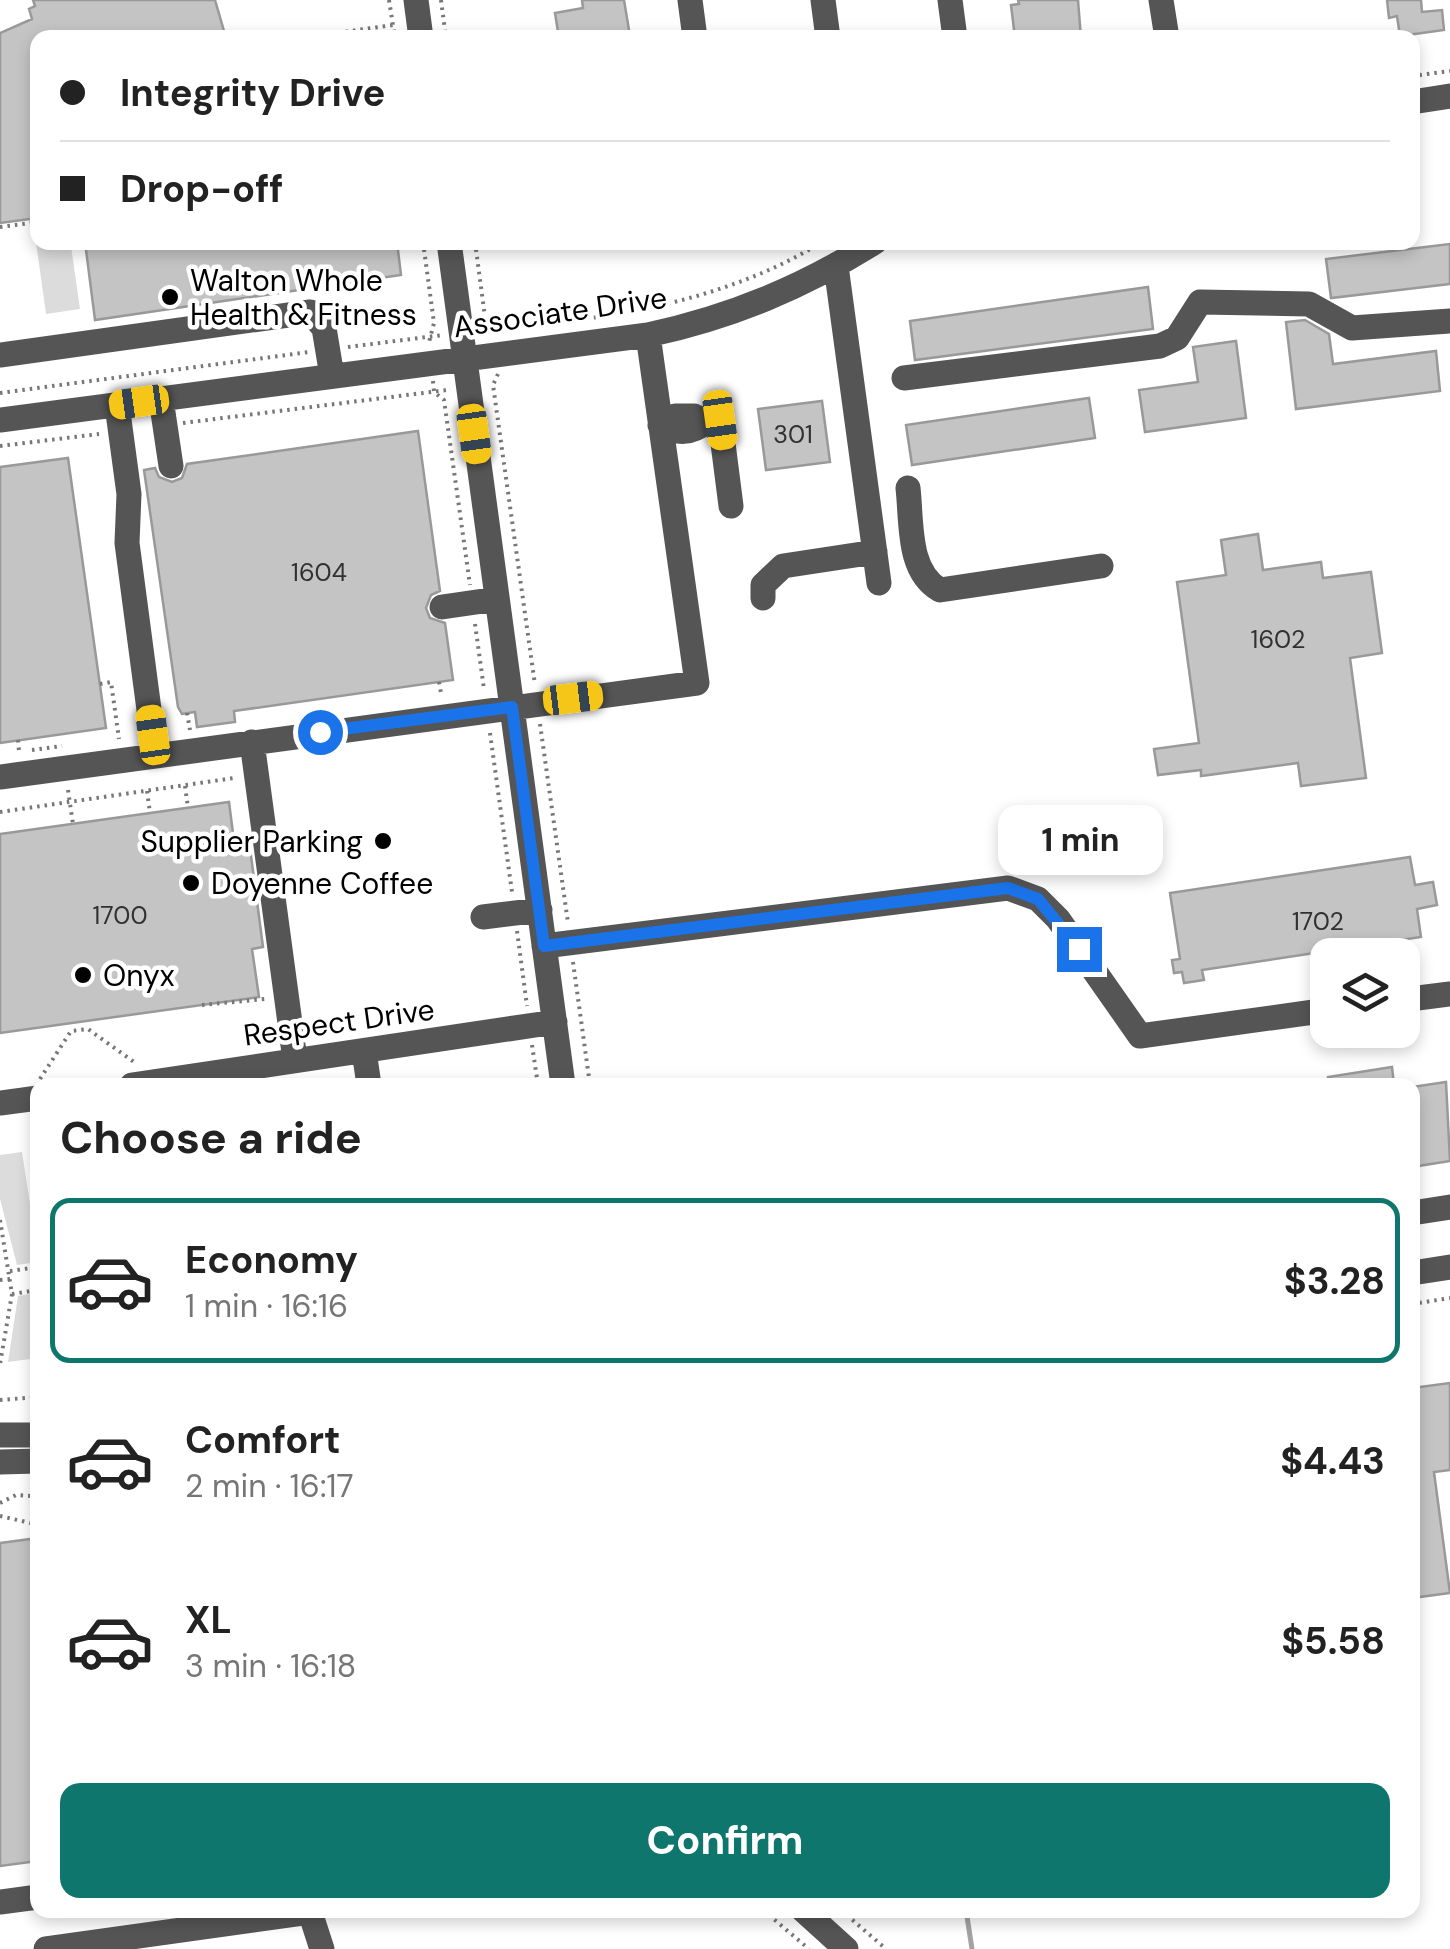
<!DOCTYPE html>
<meta charset="utf-8">
<style>
:root{--surface:#fff;--page:#f2f2f2;--text:#222;--muted:#767676;--line:#e0e0e0;--accent:#0f766e}
body{margin:0;font-family:"DM Sans",sans-serif;background:var(--page);color:var(--text);height:100vh;display:flex;flex-direction:column;font-size:38px;white-space:nowrap}
*{box-sizing:border-box;margin:0}
p{font-size:32px;color:var(--muted)}
.icon{flex:none;width:55px;height:55px;fill:none;stroke:currentColor;stroke-width:2;stroke-linecap:round;stroke-linejoin:round}
.map{position:relative;flex:1;overflow:hidden}
.panel{position:absolute;left:30px;top:1078px;width:1390px;height:840px;display:flex;flex-direction:column;background:var(--surface);border-radius:20px;box-shadow:0 5px 15px #0003}
.panel>*{flex:none}
.banner{position:absolute;left:30px;top:30px;width:1390px;height:220px;border-radius:20px;box-shadow:0 5px 15px #0003;display:grid;align-content:center;height:220px;padding:0 30px;background:var(--surface)}
.tools{position:absolute;left:1310px;top:938px;display:grid;gap:20px}
.tools a{display:grid;place-items:center;width:110px;height:110px;border-radius:20px;background:var(--surface);box-shadow:0 5px 15px #0003;font-size:50px}
.end{position:absolute;width:45px;height:45px;margin:-22px;border:12px solid #1a73e8;background:#fff;box-shadow:0 0 0 5px #fff}
.from{border-radius:50%}
.bubble{position:absolute;height:70px;border-radius:20px;background:var(--surface);box-shadow:0 5px 15px #0003;font-size:32px;font-weight:700;line-height:70px;text-align:center}
.car{position:absolute;width:30px;height:60px;margin:-30px -15px;border-radius:12px;box-shadow:0 0 8px 2px #0007;background:linear-gradient(#f5c518 24%,#345 0 40%,#f5c518 0 76%,#345 0 86%,#f5c518 0)}
.banner b{display:flex;align-items:center;gap:35px;height:95px;font-size:38px}
.banner b+b{border-top:2px solid var(--line)}
.banner i{width:25px;height:25px;background:var(--text)}
ul{padding:0;list-style:none}
li{display:flex;align-items:center;gap:30px;height:165px;margin:0 20px 15px;padding:0 10px;border:5px solid transparent;border-radius:20px}
li div{flex:1}
li b{display:block;font-size:38px}
li em{font-style:normal;font-weight:700}
li.active{border-color:var(--accent)}
li>.icon{width:90px;height:90px;stroke-width:1.5}
h2{padding:0 30px;font-size:45px;line-height:120px}
.cta{display:flex;gap:20px;margin-top:auto;padding:20px 30px}
.cta a{flex:1;height:115px;border-radius:20px;background:var(--accent);color:#fff;font-size:40px;font-weight:700;line-height:115px;text-align:center}
.map>svg:first-child{display:block}
.green{fill:#dcdcdc}
.lines{fill:none;stroke-linecap:round;stroke-linejoin:round}
.stream{stroke:#a3a3a3;stroke-width:5}
.building{fill:#c4c4c4;stroke:#999;stroke-width:2.5}
.path{stroke:#777;stroke-width:4;stroke-dasharray:2.5 5;stroke-linecap:butt}
.minor{stroke:#555;stroke-width:25}
.route{stroke:#1a73e8;stroke-width:12}
.poi-dot{fill:#000;stroke:#fff;stroke-width:4}
.labels{text-anchor:middle;dominant-baseline:central;stroke-width:9;stroke-linejoin:round;paint-order:stroke}
.number-label{font-size:25px;fill:#313131}
.poi-label{font-size:30px;fill:#000;stroke:#fff;text-anchor:start}
.street-label{font-size:30px;fill:#000;stroke:#fff}
</style>
<div class="map">
<svg width="1450" height="1949" viewBox="0 0 1450 1949">
<rect width="100%" height="100%" fill="#fff"/>
<!-- green -->
<path class="green" d="M37 227 38 242 71 246 80 309 46 314 34 228Z
M22 1152 31 1210H37V1262L17 1265 0 1199V1155Z
M30 1294 34 1321H37V1358L8 1362 18 1296Z"/>
<g class="lines">
<!-- stream -->
<path class="stream" d="M966 1910 972 1949"/>
</g>
<!-- building -->
<path class="building" d="M33 0H215L226 38H38V218L0 223V33L32 19 29 9 35 6Z
M582 0H624L630 36 559 38 555 13 583 8Z
M1018 0H1078L1081 38H1015L1011 5 1019 4Z
M1387 0H1421L1422 12 1442 10 1444 30 1400 36 1397 16 1389 18Z
M85 242H397L401 275 95 320Z
M1450 244V284L1331 298 1326 259Z
M1148 287 1153 329 915 360 910 321Z
M1305 320 1329 334 1333 364 1436 351 1440 391 1296 409 1286 322Z
M1236 341 1246 418 1145 432 1139 390 1198 382 1193 347Z
M1089 398 1095 438 912 465 906 425Z
M822 401 830 462 766 470 758 409Z
M418 431 440 591 431 595 426 608 430 618 445 623 453 680 234 711 235 722 197 727 195 712 182 714 178 707 144 470 155 468 159 477 172 482 182 478 187 464Z
M68 458 106 728 0 743V467Z
M1258 534 1263 570 1321 562 1323 578 1371 572 1382 653 1350 658 1366 778 1301 786 1298 763 1201 776V770L1158 775 1154 749 1199 743 1177 582 1226 575 1221 540Z
M229 802 235 849 250 848 263 947 252 949 259 997 0 1033V834Z
M1410 857 1415 885 1433 882 1437 905 1417 909 1421 937 1202 970 1204 980 1184 983 1182 972 1174 973 1172 960 1180 959 1170 893Z
M1392 1067 1394 1085H1328V1077Z
M1446 1082 1450 1161 1412 1167V1087Z
M1450 1383V1470L1434 1472 1450 1593 1412 1598V1388Z
M38 1538V1861L0 1866V1543Z"/>
<g class="lines">
<!-- path -->
<path class="path" d="M389 0 395 38
M441 0 446 38
M301 38 393 25
M1412 76 1450 71
M0 227 38 222
M423 242 434 323 429 342
M475 242 485 317 494 335
M482 330C599 320 720 305 822 242
M348 347 443 335
M498 374 493 385 535 685
M433 381 434 392 444 400 470 585
M0 393 309 352
M183 423 447 390
M0 446 99 434
M475 624 484 689
M439 682 441 693
M100 684 111 682 119 739
M187 713 190 730
M540 724 568 923
M490 733 512 892
M18 740 19 751H23
M32 750 62 746
M185 786 188 808
M68 790 73 824
M147 791 150 813
M0 812 234 778
M517 931 527 1006
M573 962 590 1085
M202 1005 265 999
M532 1045 538 1085
M40 1079 71 1031 88 1029 134 1062
M0 1220 12 1294 0 1364
M10 1271 38 1267
M0 1280 11 1279
M12 1294 38 1290
M1412 1304 1450 1298
M0 1400 38 1397
M0 1503 16 1495 32 1496 38 1490
M0 1516 35 1524 37 1538
M763 1910 809 1949
M841 1910 886 1949"/>
<!-- minor -->
<path class="minor" d="M416 0 421 38
M690 0 695 38
M823 0 828 38
M950 0 955 38
M1161 0 1167 38
M1412 102 1450 96
M449 242 563 1085
M836 266 879 583
M0 355 310 312 324 328 332 376
M904 378 1160 346 1177 338 1200 302 1309 304 1352 328 1450 321
M161 399 171 466
M117 405 129 494 127 543 155 755
M675 416H694L706 422C691 434 678 434 660 425Z
M0 420 648 335C732 317 803 287 875 242
M706 422 720 420 731 506
M908 488C912 523 907 571 940 590L1101 566
M763 598V585L783 566 875 552
M442 607 497 599
M252 742 295 1060
M0 777 697 683 648 335
M483 917 540 910
M544 946 1008 888 1038 899 1058 919 1140 1036 1328 1010
M1402 1000 1450 994
M364 1051 369 1085
M132 1085 555 1022
M0 1103 38 1098
M1412 1213 1450 1207
M1412 1273 1450 1267
M0 1435H38
M0 1462 38 1461
M0 1902 38 1897
M803 1910 846 1949
M46 1949 310 1912 322 1949"/>
</g>
<g class="lines">
<!-- route -->
<path class="route" d="M320 732 512 707 544 946 1008 888 1038 899 1079 949"/>
</g>
<!-- markers -->
<g class="poi-dot">
<circle cx="170" cy="297" r="10"/>
<circle cx="383" cy="841" r="10"/>
<circle cx="191" cy="883" r="10"/>
<circle cx="83" cy="975" r="10"/>
</g>
<g class="labels">
<!-- number labels -->
<g class="number-label">
<text x="793" y="434">301</text>
<text x="319" y="572">1604</text>
<text x="1278" y="639">1602</text>
<text x="120" y="915">1700</text>
<text x="1318" y="921">1702</text>
</g>
<!-- poi labels -->
<g class="poi-label">
<text x="190" y="280">Walton Whole<tspan x="190" dy="34">Health &amp; Fitness</tspan></text>
<text x="363" y="841" text-anchor="end">Supplier Parking</text>
<text x="211" y="883">Doyenne Coffee</text>
<text x="103" y="975">Onyx</text>
</g>
<!-- street labels -->
<g class="street-label">
<text transform="translate(560 312) rotate(-8)">Associate Drive</text>
<text transform="translate(339 1022) rotate(-8)">Respect Drive</text>
</g>
</g>
</svg>
<div class="tools">
<a><svg class="icon" aria-label="layers" viewBox="0 0 24 24"><path d="M12 4l9 5-9 5-9-5zM3 14l9 5 9-5"/></svg></a>
</div>
<i class="end from" style="left:320px;top:732px"></i>
<i class="end" style="left:1079px;top:949px"></i>
<div class="bubble" style="left:998px;top:805px;width:165px">1 min</div>
<i class="car" style="left:139px;top:402px;rotate:262deg"></i>
<i class="car" style="left:720px;top:420px;rotate:172deg"></i>
<i class="car" style="left:474px;top:434px;rotate:172deg"></i>
<i class="car" style="left:573px;top:698px;rotate:83deg"></i>
<i class="car" style="left:153px;top:735px;rotate:352deg"></i>
<div class="banner">
<b><i class="from"></i>Integrity Drive</b>
<b><i></i>Drop-off</b>
</div>
<section class="panel">
<h2>Choose a ride</h2>
<ul>
<li class="active"><svg class="icon" aria-label="car" viewBox="0 0 24 24"><path d="M5 17H2v-5l4-1 3-4h7l3 4 3 1v5h-3M9 17h6M6 11h13"/><circle cx="7" cy="17" r="2"/><circle cx="17" cy="17" r="2"/></svg><div><b>Economy</b><p>1 min · 16:16</p></div><em>$3.28</em></li>
<li><svg class="icon" aria-label="car" viewBox="0 0 24 24"><path d="M5 17H2v-5l4-1 3-4h7l3 4 3 1v5h-3M9 17h6M6 11h13"/><circle cx="7" cy="17" r="2"/><circle cx="17" cy="17" r="2"/></svg><div><b>Comfort</b><p>2 min · 16:17</p></div><em>$4.43</em></li>
<li><svg class="icon" aria-label="car" viewBox="0 0 24 24"><path d="M5 17H2v-5l4-1 3-4h7l3 4 3 1v5h-3M9 17h6M6 11h13"/><circle cx="7" cy="17" r="2"/><circle cx="17" cy="17" r="2"/></svg><div><b>XL</b><p>3 min · 16:18</p></div><em>$5.58</em></li>
</ul>
<div class="cta"><a>Confirm</a></div>
</section>
</div>
